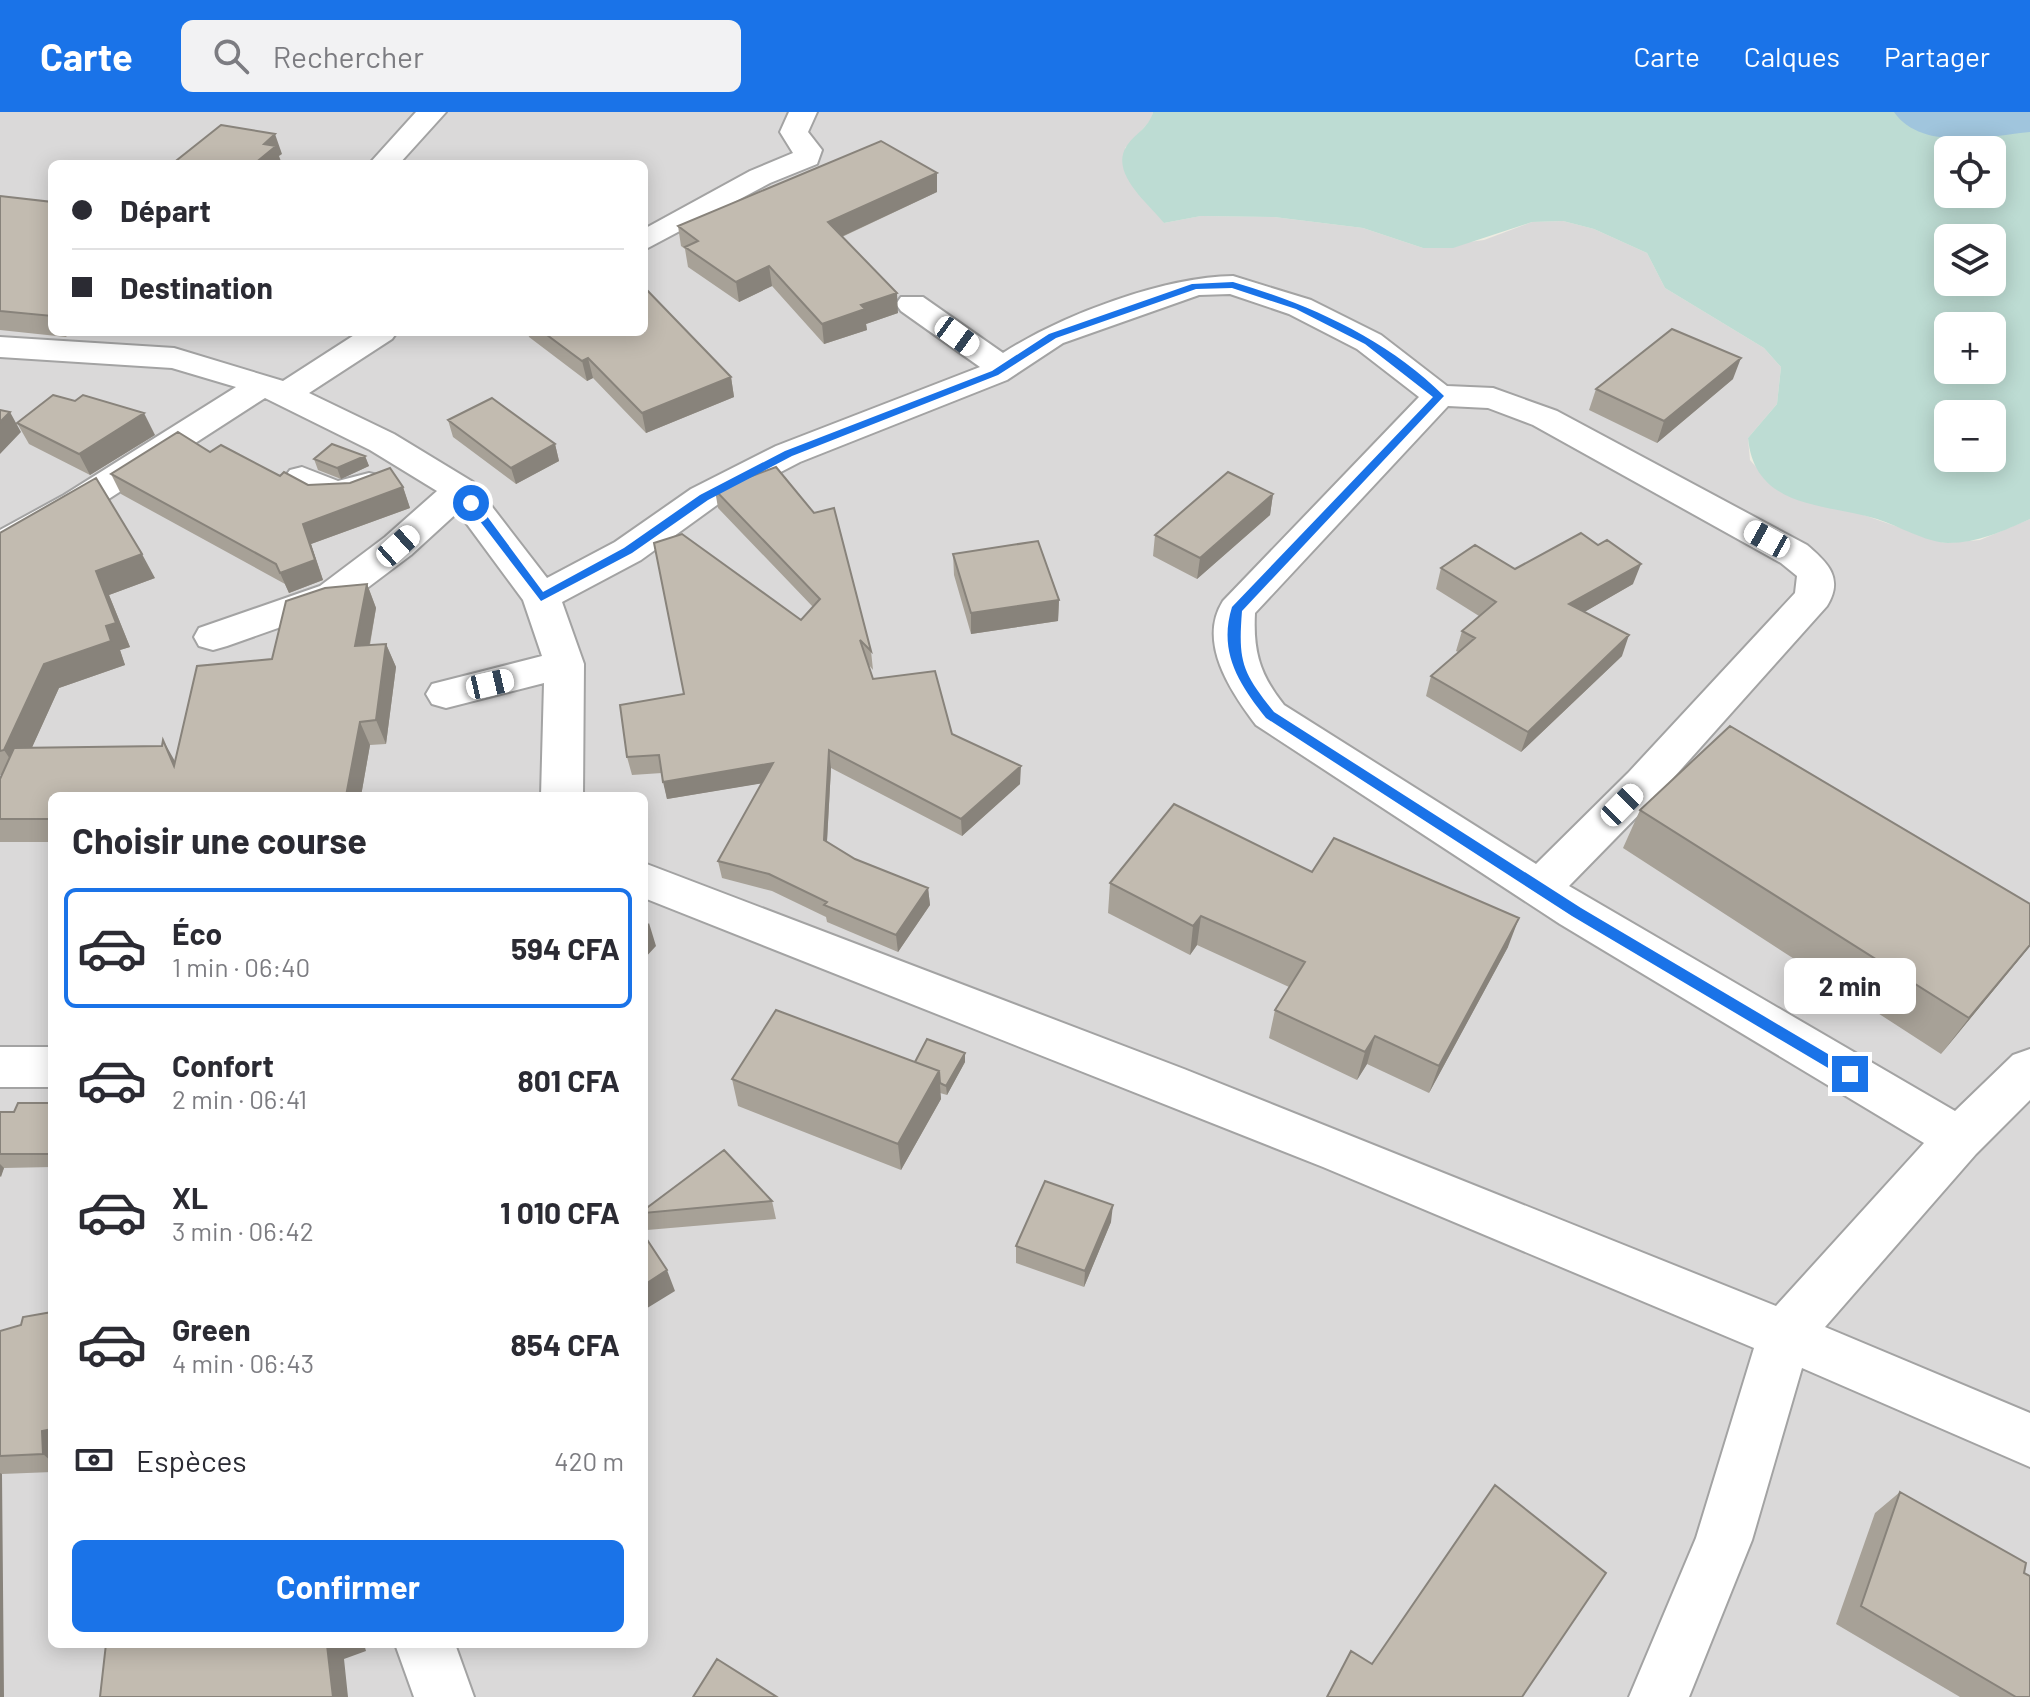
<!DOCTYPE html>
<html lang="fr">
<meta charset="utf-8">
<style>
:root{--surface:#fff;--page:#f2f2f3;--text:#2b2b33;--muted:#7c7c81;--line:#e1e1e2;--accent:#1a73e8}
body{margin:0;font-family:Barlow,sans-serif;background:var(--page);color:var(--text);height:100vh;display:flex;flex-direction:column;font-size:30px;white-space:nowrap}
*{box-sizing:border-box;margin:0}
p{font-size:26px;color:var(--muted)}
.icon{flex:none;width:44px;height:44px;fill:none;stroke:currentColor;stroke-width:2;stroke-linecap:round;stroke-linejoin:round}
.map{position:relative;flex:1;overflow:hidden}
.sheet{position:absolute;left:48px;top:680px;width:600px;height:856px;display:flex;flex-direction:column;background:var(--surface);border-radius:12px;box-shadow:0 4px 20px #0003}
.sheet>*{flex:none}
.top-card{position:absolute;left:48px;top:48px;width:600px;height:176px;border-radius:12px;box-shadow:0 4px 20px #0003;display:grid;align-content:center;height:176px;padding:0 24px;background:var(--surface)}
.tools{position:absolute;left:1934px;top:24px;display:grid;gap:16px}
.tools a{display:grid;place-items:center;width:72px;height:72px;border-radius:12px;background:var(--surface);box-shadow:0 4px 20px #0003;font-size:40px}
.end{position:absolute;width:36px;height:36px;margin:-18px;border:10px solid #1a73e8;background:#fff;box-shadow:0 0 0 4px #fff}
.from{border-radius:50%}
.bubble{position:absolute;height:56px;border-radius:12px;background:var(--surface);box-shadow:0 4px 20px #0003;font-size:26px;font-weight:700;line-height:56px;text-align:center}
.car{position:absolute;width:24px;height:48px;margin:-24px -12px;border-radius:10px;box-shadow:0 0 6px 2px #0007;background:linear-gradient(#fff 24%,#345 0 40%,#fff 0 76%,#345 0 86%,#fff 0)}
.top-card b{display:flex;align-items:center;gap:28px;height:76px;font-size:30px}
.top-card b+b{border-top:2px solid var(--line)}
.top-card i{width:20px;height:20px;background:var(--text)}
ul{padding:0;list-style:none}
li{display:flex;align-items:center;gap:24px;height:120px;margin:0 16px 12px;padding:0 8px;border:4px solid transparent;border-radius:12px}
li div{flex:1}
li b{display:block;font-size:30px}
li em{font-style:normal;font-weight:700}
li.active{border-color:var(--accent)}
li>.icon{width:72px;height:72px;stroke-width:1.5}
h2{padding:0 24px;font-size:36px;line-height:96px}
.pay{display:flex;align-items:center;gap:20px;height:88px;padding:0 24px;font-size:30px}
.pay p{margin-inline-start:auto}
.button{display:flex;gap:16px;margin-top:auto;padding:16px 24px}
.button a{flex:1;height:92px;border-radius:12px;background:var(--accent);color:#fff;font-size:32px;font-weight:700;line-height:92px;text-align:center}
header{display:flex;align-items:center;gap:48px;box-sizing:border-box;height:112px;padding:0 40px;background:var(--accent);color:#fff}
header strong{font-size:38px}
nav{display:flex;gap:44px;margin-inline-start:auto;font-size:28px}
.search{width:560px;height:72px;background:var(--page);display:flex;align-items:center;gap:20px;box-sizing:border-box;padding:0 28px;border-radius:12px;color:var(--muted);font-size:30px}
.map>svg:first-child{display:block}
.residential{fill:#dad9d9;fill-rule:evenodd}
.wetland{fill:#bddcd3;fill-rule:evenodd}
.lines{fill:none;stroke-linecap:round;stroke-linejoin:round}
.river{fill:#a0c5dd;fill-rule:evenodd}
.minor-casing{stroke:#a3a3a3;stroke-width:4}
.minor{fill:#fff;fill-rule:evenodd}
.wall{fill:#a7a197}
.shaded-wall{fill:#88837b}
.building{fill:#c2bbb0;stroke:#88837b;stroke-width:2}
.route{fill:#1a73e8}
</style>
<header>
<strong>Carte</strong>
<div class="search"><svg class="icon" aria-label="search" viewBox="0 0 24 24"><circle cx="10" cy="10" r="6"/><path d="M15 15l6 6"/></svg>Rechercher</div>
<nav><a>Carte</a><a>Calques</a><a>Partager</a></nav>
</header>
<div class="map">
<svg width="2030" height="1585" viewBox="0 0 2030 1585">
<rect width="100%" height="100%" fill="#eeece1"/>
<!-- residential -->
<path class="residential" d="M0 0H1153L1151 8 1125 36 1164 111 1201 104 1274 105 1363 116 1423 136 1484 128 1532 110 1563 109 1594 117 1647 141 1665 176 1764 236 1781 255 1777 292 1748 326 1750 348 1769 370 1944 431 1980 428 2030 407V1585H0ZM52 52H644V220H52ZM52 684H644V1532H52Z"/>
<!-- wetland -->
<path class="wetland" d="M1153 0H2030V407C2003 419 1978 431 1948 431 1925 430 1899 414 1877 407 1826 391 1755 398 1748 326L1777 292 1781 255 1764 236 1665 176 1647 141 1594 117 1563 109 1532 110 1453 136H1423L1363 116 1274 105 1201 104 1164 111C1149 92 1110 62 1126 35 1134 22 1149 16 1153 0ZM1948 38H1992V82H1948ZM1948 126H1992V170H1948ZM1948 214H1992V258H1948ZM1948 302H1992V346H1948Z"/>
<g class="lines">
<!-- river -->
<path class="river" d="M1894 0H2030V20C1989 24 1922 40 1894 0Z"/>
<!-- minor casing -->
<g class="minor-casing">
<path id="minor" d="M416 0H446L399 52H369Z
M789 0H817L808 20 822 38 817 52 770 71 644 138V117L750 59 793 41 780 20Z
M1233 164 1311 188 1381 223 1447 274 1493 276 1557 299 1807 433C1828 451 1844 466 1827 494L1658 683 1569 774 1955 999 2013 943 2030 937V988L1976 1042 1825 1215 2030 1301V1355L1802 1256 1752 1428 1689 1585H1629L1696 1426 1754 1236 1323 1055 644 786V751L1184 957 1776 1194 1924 1031 1560 812 1256 613C1231 580 1197 530 1223 489L1419 285 1357 237 1289 202 1230 182 1199 183 1063 231 1007 268 800 350 717 393 641 448 562 490 584 552 583 684H541L544 571 446 596 432 592 426 582 432 572 542 544 523 488 458 400 411 443 346 492 227 534 213 538 199 534 194 525 199 516 320 474 385 425 437 379 370 338 265 286 90 399 13 443 0 446V418L64 383 236 275 172 256 0 245V225L174 236 283 269 359 220H397L392 227 309 281 394 322 473 370 547 466 615 430 691 377 776 334 980 255 901 199 896 192 901 185H923L1003 241C1062 203 1163 165 1233 164ZM1448 294 1488 296 1533 313 1781 451 1797 464 1795 481 1628 661 1536 752 1284 593C1260 563 1253 540 1255 501Z
M302 355 338 369 369 361 382 364 387 372C367 403 303 394 284 366L290 358Z
M0 935H52V975H0Z
M395 1532H455L474 1585H414Z"/>
</g>
<!-- minor -->
<use href="#minor" class="minor"/>
</g>
<!-- wall -->
<path class="wall" d="M937 80 842 125 898 201 866 212 867 218 824 232 772 174 739 190 688 155 685 137 681 134 678 114Z
M0 84 52 90V220H70L66 225 0 218Z
M528 220H644L731 265 734 285 646 321 593 266 587 269 529 225Z
M1733 267 1657 331 1589 298 1596 277Z
M75 289 155 323 90 363 29 332 17 311Z
M448 308 555 332 559 349 516 372 453 325Z
M210 340 308 373 403 375 410 396 311 432 323 468 289 481 285 472 121 382 111 362Z
M365 344 369 354 341 367 318 358 314 347Z
M715 378 871 539 873 558 869 553 873 567 1020 672 962 724 831 656 827 730 855 747 928 776 930 793 898 840 827 810 826 805 772 779 722 766 718 749 762 671 667 687 662 661 632 663 627 645 684 582 801 508 813 495 718 396Z
M1273 382 1270 403 1197 467 1153 444 1155 423Z
M0 421 155 466 109 483 130 535 120 538 125 553 59 576 32 635 175 649 272 547 367 472 376 496 370 533 386 532 396 555 386 632 370 633 361 684H52V730H0V667L2 663H0Z
M953 442 1059 488 1058 509 971 522 954 463Z
M1441 456 1515 457 1633 472 1584 500 1622 544 1521 640 1426 584 1431 564 1458 540 1456 539 1462 519 1479 504 1436 477Z
M1640 698 2030 792V834L1941 942 1623 736Z
M1312 760 1508 835 1429 981 1367 952 1357 968 1269 926 1275 898 1289 875 1197 833 1190 843 1108 801 1110 771Z
M965 941V950L947 983 940 981 941 987 901 1058 738 994 732 967 915 950Z
M52 991V1055L4 1056 0 1065V1000H14Z
M772 1089 776 1107 647 1118 644 1111V1098Z
M1111 1110 1084 1175 1016 1151V1134Z
M52 1200V1360L2 1362 0 1585V1219L21 1213Z
M1900 1380 2030 1585H1960L1836 1512 1875 1401Z"/>
<!-- shaded-wall -->
<path class="shaded-wall" d="M275 22 282 42 279 44 282 52H254L264 32Z
M937 61V80L830 130 828 110Z
M769 154 772 174 739 190 736 170Z
M897 181 898 201 866 212 867 218 824 232 822 212 861 193Z
M588 246 593 266 587 269 582 249Z
M1741 246 1733 267 1657 331 1664 309Z
M731 265 734 285 646 321 642 301Z
M10 300 21 320 0 342V310Z
M144 301 155 323 90 363 79 342Z
M555 332 559 349 516 372 511 356Z
M365 344 369 354 341 367 337 356Z
M403 375 410 396 311 432 323 468 289 481 280 461 303 412Z
M1273 382 1270 403 1197 467 1200 446Z
M142 442 155 466 109 483 130 535 120 538 125 553 59 576 20 662 4 638 44 552 106 514 96 459Z
M1641 452 1633 472 1562 513 1569 492Z
M367 472 376 496 365 558 355 534Z
M1059 488 1058 509 971 522V501Z
M1629 523 1622 544 1521 640 1528 620Z
M386 532 396 555 386 632 376 608Z
M360 610 370 633 361 684H346Z
M163 628 176 651 174 654Z
M829 638 831 656 826 746 824 728Z
M773 651 776 669 667 687 663 670Z
M1021 654 1020 672 962 724 961 707Z
M928 776 930 793 898 840 896 823Z
M1201 804 1197 833 1190 843 1193 814Z
M1519 806 1508 835 1429 981 1439 954Z
M649 811 656 834 644 847V816Z
M2030 833V834L1941 942 1969 906Z
M1375 924 1367 952 1357 968 1365 940Z
M965 941V950L947 983 946 974Z
M939 959 941 987 901 1058 898 1032Z
M0 1052 4 1056 1 1065 0 1064Z
M1113 1093 1111 1110 1084 1175 1085 1159Z
M667 1158 675 1179 644 1198V1173Z
M52 1317V1350L43 1342 42 1319Z
M0 1361 2 1362 4 1585H0Z
M330 1532H364L366 1539 344 1547 348 1585H333L327 1533Z"/>
<!-- building -->
<path class="building" d="M221 13 275 22 264 32 276 34 254 52H172Z
M881 29 937 61 828 110 897 181 861 193 865 197 822 212 769 154 736 170 685 135 698 129 678 114Z
M0 84 52 90V204L0 199Z
M644 175 731 265 642 301 588 246 582 249 543 220H644Z
M1672 217 1741 246 1664 309 1596 277Z
M53 283 75 289 83 283 144 301 79 342 17 311Z
M492 286 555 332 511 356 448 308Z
M0 298 10 300 0 310Z
M178 320 210 340 221 333 280 364 284 360 308 373 350 371 390 356 403 375 303 412 315 448 280 461 276 452 111 362Z
M332 332 365 344 337 356 314 347Z
M776 355 814 401 834 396 871 539 860 528 873 567 935 559 952 622 1021 654 961 707 829 638 824 728 855 747 928 776 896 823 824 793 827 790 769 762 718 749 773 651 663 670 659 643 627 645 620 593 684 582 654 431 682 422 801 508 820 487 715 378Z
M1228 360 1273 382 1200 446 1155 423Z
M96 366 142 442 96 459 116 511 106 514 111 529 44 552 4 638 0 639V421Z
M1581 421 1598 433 1607 428 1641 452 1569 492 1629 523 1528 620 1431 564 1475 526 1462 519 1496 490 1441 456 1475 433 1515 457Z
M1038 429 1059 488 971 501 953 442Z
M367 472 355 534 386 532 376 608 360 610 346 684H52V707H0V667L14 636 162 634 163 628 174 654 197 554 272 547 286 489 325 476Z
M1730 614 2030 792V833L1969 906 1640 698Z
M1174 692 1312 760 1334 726 1519 806 1439 954 1375 924 1365 940 1275 898 1305 850 1201 804 1193 814 1110 771Z
M776 898 939 959 898 1032 732 967Z
M927 927 965 941 946 974 940 971 939 959 915 950Z
M18 991H52V1042H0V1000H14Z
M724 1038 772 1089 644 1101V1098Z
M1045 1069 1113 1093 1085 1159 1016 1134Z
M644 1123 667 1158 644 1173Z
M52 1200V1317L42 1319 43 1342 0 1344V1219L21 1213 23 1205Z
M1495 1373 1606 1461 1522 1585H1327L1351 1539 1372 1552Z
M1900 1380 2026 1451 2024 1461 2030 1464V1585H2016L1861 1494Z
M106 1532H330L327 1533 333 1585H100Z
M717 1547 777 1585H693Z"/>
<!-- route -->
<path class="route" d="M1233 170C1309 192 1387 227 1444 284L1242 499C1238 550 1242 560 1274 600L1581 796 1855 958V966H1845L1572 804 1266 606C1239 572 1218 540 1232 495L1433 285 1365 232 1296 197 1232 176 1196 177 1056 226 998 263 792 344 708 388 632 441 541 489 466 391 475 388 543 480 624 436 700 383 785 339 992 259 1049 222 1192 172Z"/>
</svg>
<div class="tools">
<a><svg class="icon" aria-label="locate" viewBox="0 0 24 24"><circle cx="12" cy="12" r="6"/><path d="M12 2v4M12 18v4M2 12h4M18 12h4"/></svg></a>
<a><svg class="icon" aria-label="layers" viewBox="0 0 24 24"><path d="M12 4l9 5-9 5-9-5zM3 14l9 5 9-5"/></svg></a>
<a>+</a>
<a>−</a>
</div>
<i class="end from" style="left:471px;top:391px"></i>
<i class="end" style="left:1850px;top:962px"></i>
<div class="bubble" style="left:1784px;top:846px;width:132px">2 min</div>
<i class="car" style="left:957px;top:224px;rotate:126deg"></i>
<i class="car" style="left:1767px;top:427px;rotate:299deg"></i>
<i class="car" style="left:398px;top:434px;rotate:48deg"></i>
<i class="car" style="left:490px;top:572px;rotate:77deg"></i>
<i class="car" style="left:1622px;top:693px;rotate:45deg"></i>
<div class="top-card">
<b><i class="from"></i>Départ</b>
<b><i></i>Destination</b>
</div>
<section class="sheet">
<h2>Choisir une course</h2>
<ul>
<li class="active"><svg class="icon" aria-label="car" viewBox="0 0 24 24"><path d="M5 17H2v-5l4-1 3-4h7l3 4 3 1v5h-3M9 17h6M6 11h13"/><circle cx="7" cy="17" r="2"/><circle cx="17" cy="17" r="2"/></svg><div><b>Éco</b><p>1 min · 06:40</p></div><em>594 CFA</em></li>
<li><svg class="icon" aria-label="car" viewBox="0 0 24 24"><path d="M5 17H2v-5l4-1 3-4h7l3 4 3 1v5h-3M9 17h6M6 11h13"/><circle cx="7" cy="17" r="2"/><circle cx="17" cy="17" r="2"/></svg><div><b>Confort</b><p>2 min · 06:41</p></div><em>801 CFA</em></li>
<li><svg class="icon" aria-label="car" viewBox="0 0 24 24"><path d="M5 17H2v-5l4-1 3-4h7l3 4 3 1v5h-3M9 17h6M6 11h13"/><circle cx="7" cy="17" r="2"/><circle cx="17" cy="17" r="2"/></svg><div><b>XL</b><p>3 min · 06:42</p></div><em>1 010 CFA</em></li>
<li><svg class="icon" aria-label="car" viewBox="0 0 24 24"><path d="M5 17H2v-5l4-1 3-4h7l3 4 3 1v5h-3M9 17h6M6 11h13"/><circle cx="7" cy="17" r="2"/><circle cx="17" cy="17" r="2"/></svg><div><b>Green</b><p>4 min · 06:43</p></div><em>854 CFA</em></li>
</ul>
<div class="pay"><svg class="icon" aria-label="cash" viewBox="0 0 24 24"><path d="M3 7h18v10H3z"/><circle cx="12" cy="12" r="2"/></svg>Espèces<p>420 m</p></div>
<div class="button"><a>Confirmer</a></div>
</section>
</div>
